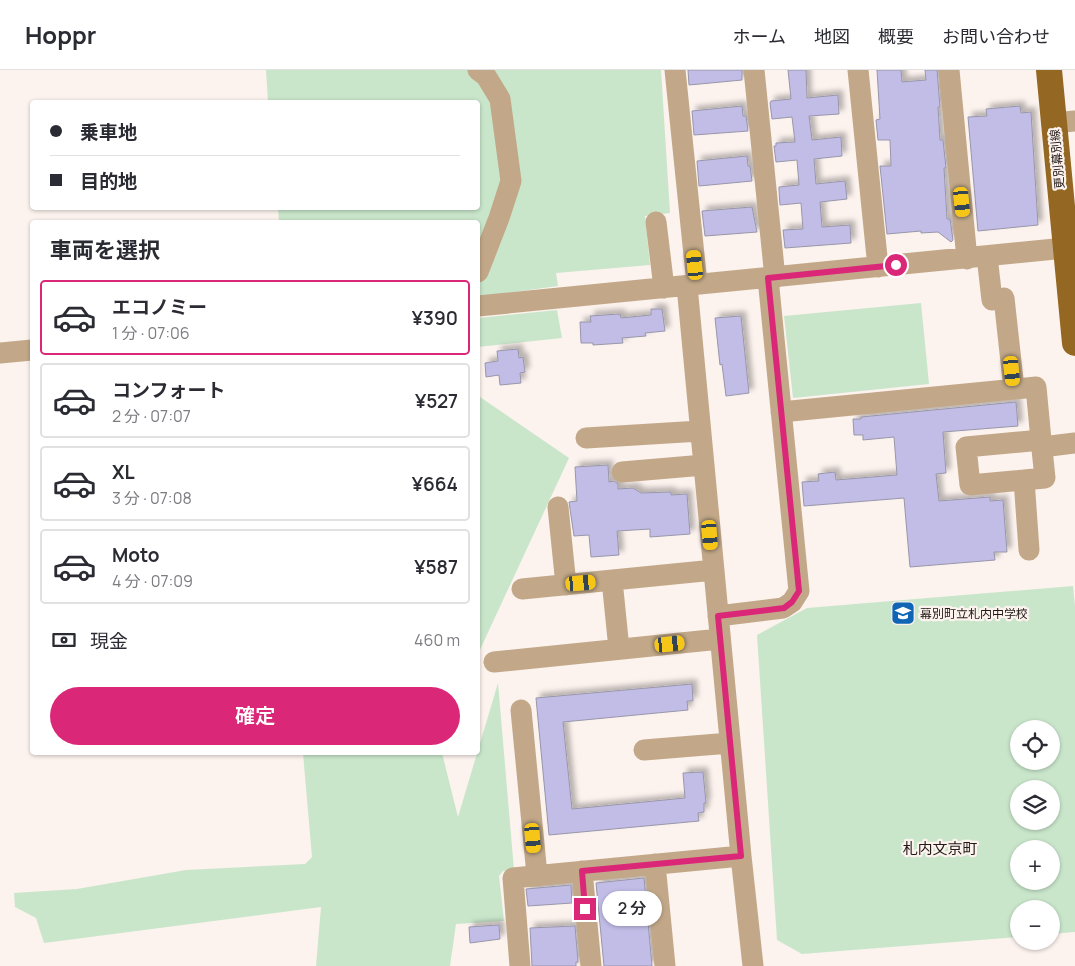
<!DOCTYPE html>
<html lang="ja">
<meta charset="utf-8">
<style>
:root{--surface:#fff;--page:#f7f7f7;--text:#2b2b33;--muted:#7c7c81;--line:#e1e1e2;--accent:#db2777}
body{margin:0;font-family:Manrope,"Noto Sans JP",sans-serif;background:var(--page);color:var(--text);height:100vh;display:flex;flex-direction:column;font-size:19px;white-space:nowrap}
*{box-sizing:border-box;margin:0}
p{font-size:16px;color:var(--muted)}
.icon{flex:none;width:28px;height:28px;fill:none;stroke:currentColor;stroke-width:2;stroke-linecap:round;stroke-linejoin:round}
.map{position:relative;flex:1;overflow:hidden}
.sheet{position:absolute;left:30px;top:150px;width:450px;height:535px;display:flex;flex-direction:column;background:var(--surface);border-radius:5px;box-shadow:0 1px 4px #0004}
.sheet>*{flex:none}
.top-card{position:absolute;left:30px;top:30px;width:450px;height:110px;border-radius:5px;box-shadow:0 1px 4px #0004;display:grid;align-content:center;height:110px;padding:0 20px;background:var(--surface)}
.tools{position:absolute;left:1010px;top:650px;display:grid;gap:10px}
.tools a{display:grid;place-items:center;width:50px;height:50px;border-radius:50%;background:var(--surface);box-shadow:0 1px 4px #0004;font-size:25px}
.end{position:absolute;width:22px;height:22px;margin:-11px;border:6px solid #db2777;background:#fff;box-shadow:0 0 0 2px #fff}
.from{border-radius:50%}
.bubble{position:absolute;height:35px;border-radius:18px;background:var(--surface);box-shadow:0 1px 4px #0004;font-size:16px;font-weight:600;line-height:35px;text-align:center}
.car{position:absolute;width:15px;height:30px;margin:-15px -8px;border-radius:6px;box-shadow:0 0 4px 1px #0007;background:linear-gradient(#f5c518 24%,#345 0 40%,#f5c518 0 76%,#345 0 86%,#f5c518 0)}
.top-card b{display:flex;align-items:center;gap:18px;height:48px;font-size:19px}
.top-card b+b{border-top:1px solid var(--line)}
.top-card i{width:12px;height:12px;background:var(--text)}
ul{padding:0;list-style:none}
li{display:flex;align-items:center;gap:15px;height:75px;margin:0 10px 8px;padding:0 10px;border:2px solid var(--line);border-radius:5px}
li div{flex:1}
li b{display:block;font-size:19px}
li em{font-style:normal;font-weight:600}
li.current{border-color:var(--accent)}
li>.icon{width:45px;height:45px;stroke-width:1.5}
h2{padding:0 20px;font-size:22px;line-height:60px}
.pay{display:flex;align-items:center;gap:12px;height:55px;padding:0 20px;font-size:19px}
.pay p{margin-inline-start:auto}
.cta{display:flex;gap:10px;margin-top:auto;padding:10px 20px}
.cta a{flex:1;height:58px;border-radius:30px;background:var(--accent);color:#fff;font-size:20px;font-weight:600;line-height:58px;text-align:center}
header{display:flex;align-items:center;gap:30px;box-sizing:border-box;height:70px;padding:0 25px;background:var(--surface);border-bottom:1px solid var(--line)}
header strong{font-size:24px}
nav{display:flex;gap:28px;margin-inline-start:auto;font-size:18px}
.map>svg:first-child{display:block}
.green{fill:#c9e6cb;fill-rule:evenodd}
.building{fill:#c1bde7;stroke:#9896aa;filter:url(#shadow)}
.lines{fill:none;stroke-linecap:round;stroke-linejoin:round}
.minor{stroke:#c2a888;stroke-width:21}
.major{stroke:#946722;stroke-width:26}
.route{stroke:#db2777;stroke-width:6}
.labels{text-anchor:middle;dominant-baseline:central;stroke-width:4.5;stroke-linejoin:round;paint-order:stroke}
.street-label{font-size:12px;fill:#211916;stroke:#fcf2ee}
.poi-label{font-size:12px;fill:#211916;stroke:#fcf2ee;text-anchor:start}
.quarter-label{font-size:15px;fill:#211916;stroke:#fcf2ee}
</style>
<header>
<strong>Hoppr</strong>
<nav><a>ホーム</a><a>地図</a><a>概要</a><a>お問い合わせ</a></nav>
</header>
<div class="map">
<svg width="1075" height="896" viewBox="0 0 1075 896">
<defs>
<filter id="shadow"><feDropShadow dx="4.5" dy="-4.5" stdDeviation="2.5" flood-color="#0004"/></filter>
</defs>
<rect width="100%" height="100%" fill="#fcf2ee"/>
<!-- green -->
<path class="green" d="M266 0H661L670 143 645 146 650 195 556 203 558 216 478 227V152H279L278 138H478V32H268Z
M921 233 929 314 793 328 784 246Z
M557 240 562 268 478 277V248Z
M478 314 480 327 569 388 478 584Z
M1073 516 1075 536V862L1051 864V839H1019V867L802 884 777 870 757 565 807 538ZM1019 659H1051V691H1019ZM1019 719H1051V751H1019ZM1019 779H1051V811H1019Z
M498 613 514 800 503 801 499 806 504 851 456 854 450 896H316L321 837 44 873 36 848 15 837 14 823 77 819 186 800 305 794 312 787 303 683H442L458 747Z"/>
<!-- building -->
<path class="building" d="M688 0H742V10L689 15Z
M788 0H806L807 28 838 25 839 44 809 46 812 70 841 67 842 86 814 89 816 114 845 111 847 129 820 132 822 157 850 155 851 173 785 178 783 160 803 159 801 133 780 135 779 120V117L799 115 797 90 776 92 774 76H776V73L795 72 792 47 772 49 770 33 771 31 791 29Z
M877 0H901L902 12 926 10 925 0H937L940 37H938L940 70H943L946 98H944L947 149H950L953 170 951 172 938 162 921 163V161L887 164 880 96H891L890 70H878L876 50 880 49Z
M742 36 743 46H746L748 61 694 65 692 41Z
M1020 36 1021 43 1031 42 1038 155 978 161 968 47 987 46 986 39Z
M747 86 748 96H750L752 111 699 116 697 91Z
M752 137 757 162 705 166 702 141Z
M651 239H662L665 261 645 263 646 266 622 268 623 273 593 275V273H581L580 252H591L590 246 620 244 621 248 651 245Z
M741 246 749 323 726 326 722 294 720 295 715 248Z
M518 279 519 288 523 287 525 302 520 303 521 313 500 315 499 305 486 307 485 293 498 291 497 281Z
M1016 332 1018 356 943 362 946 403 936 404 939 431 990 427V431L1003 430 1007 482H994L995 490 910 497 904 428 804 436 802 412 819 411 818 404 835 402 836 410 897 405 894 367 863 370V365H854L853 349H861V347Z
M608 395 609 412 614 411 618 414V419L633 418 641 423 671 422V425L687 424 690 464 650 467V459L617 461 619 485 591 487 589 465 574 466 569 432 577 431 575 397Z
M692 614 693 631H687L688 640 563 652 572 739 685 728 683 703 703 702 706 733H704V742L698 743 699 751 549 765 536 628Z
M644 808 652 896H604L596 813Z
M571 815 572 833 528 836 526 819Z
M499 855 500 869 470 873 469 857Z
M575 856 578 892H576V896H532L530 858Z"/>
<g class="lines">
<!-- minor -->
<path class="minor" d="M675 0 697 214
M754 0 775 208
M858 0 878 197
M949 0 967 189
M1054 53 1075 51
M656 152 664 218
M987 186 992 230 1004 228 1014 319
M478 202 499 148 511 111 500 29 486 6 478 0
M687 216 741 786 753 896
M478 236 1065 178
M0 283 32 280
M781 342 1036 317 1041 370 1045 408 970 415 966 377 1041 370
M586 368 700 361
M1042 377 1075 373
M622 402 704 395
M1024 410 1029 480
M558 437 566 515
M612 510 619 579
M522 519 714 500
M718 546 783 538 792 532 799 521 768 208
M494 592 720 569
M521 640 537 805
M644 680 730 673
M655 794 665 896
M582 801 591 896
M520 896 513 808 741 786"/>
<!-- major -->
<path class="major" d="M1049 0 1075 273"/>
</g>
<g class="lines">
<!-- route -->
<path class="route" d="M585 839 582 801 741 786 718 546 784 538 792 532 799 521 768 208 896 195"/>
</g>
<!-- icons -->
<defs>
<g id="school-square" transform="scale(1.25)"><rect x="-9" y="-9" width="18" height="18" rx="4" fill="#1066b4" stroke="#fcf2ee"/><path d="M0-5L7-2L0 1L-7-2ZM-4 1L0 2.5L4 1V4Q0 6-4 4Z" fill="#fff"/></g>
</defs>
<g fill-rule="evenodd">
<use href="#school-square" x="903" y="543"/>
</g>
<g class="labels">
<!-- street labels -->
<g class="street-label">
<text transform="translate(1057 89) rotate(-95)">更別幕別線</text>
</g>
<!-- poi labels -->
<g class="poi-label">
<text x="920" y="543">幕別町立札内中学校</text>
</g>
<!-- quarter labels -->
<g class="quarter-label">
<text x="940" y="778">札内文京町</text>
</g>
</g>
</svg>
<div class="tools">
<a><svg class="icon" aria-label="locate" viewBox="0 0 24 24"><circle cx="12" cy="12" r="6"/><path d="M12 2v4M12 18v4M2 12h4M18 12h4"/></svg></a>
<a><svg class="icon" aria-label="layers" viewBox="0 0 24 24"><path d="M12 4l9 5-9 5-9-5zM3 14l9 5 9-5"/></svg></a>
<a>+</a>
<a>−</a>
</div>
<i class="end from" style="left:896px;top:195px"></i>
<i class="end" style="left:585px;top:839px"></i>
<div class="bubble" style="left:602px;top:821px;width:60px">2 分</div>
<i class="car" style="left:962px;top:132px;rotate:174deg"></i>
<i class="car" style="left:695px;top:195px;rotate:354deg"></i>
<i class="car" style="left:1012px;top:301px;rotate:174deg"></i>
<i class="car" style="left:710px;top:465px;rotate:175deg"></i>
<i class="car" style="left:581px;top:513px;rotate:85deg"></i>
<i class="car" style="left:670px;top:574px;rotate:84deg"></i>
<i class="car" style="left:533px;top:768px;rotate:175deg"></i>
<div class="top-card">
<b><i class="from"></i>乗車地</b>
<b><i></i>目的地</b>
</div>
<section class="sheet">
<h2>車両を選択</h2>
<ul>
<li class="current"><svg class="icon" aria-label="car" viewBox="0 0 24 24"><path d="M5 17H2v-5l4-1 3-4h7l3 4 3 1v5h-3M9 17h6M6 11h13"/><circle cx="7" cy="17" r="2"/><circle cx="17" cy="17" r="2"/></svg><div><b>エコノミー</b><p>1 分 · 07:06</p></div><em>¥390</em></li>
<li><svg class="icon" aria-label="car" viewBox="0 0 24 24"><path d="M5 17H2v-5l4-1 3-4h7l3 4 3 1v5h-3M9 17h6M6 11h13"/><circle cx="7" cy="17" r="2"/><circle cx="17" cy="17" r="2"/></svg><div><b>コンフォート</b><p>2 分 · 07:07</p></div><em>¥527</em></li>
<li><svg class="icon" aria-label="car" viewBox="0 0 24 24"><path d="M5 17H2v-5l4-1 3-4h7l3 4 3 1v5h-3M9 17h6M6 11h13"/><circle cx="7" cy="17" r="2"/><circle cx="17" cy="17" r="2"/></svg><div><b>XL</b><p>3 分 · 07:08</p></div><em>¥664</em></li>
<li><svg class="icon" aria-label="car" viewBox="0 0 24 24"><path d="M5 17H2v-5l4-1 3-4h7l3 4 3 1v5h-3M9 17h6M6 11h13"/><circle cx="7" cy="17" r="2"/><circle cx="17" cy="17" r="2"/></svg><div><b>Moto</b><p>4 分 · 07:09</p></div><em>¥587</em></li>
</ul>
<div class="pay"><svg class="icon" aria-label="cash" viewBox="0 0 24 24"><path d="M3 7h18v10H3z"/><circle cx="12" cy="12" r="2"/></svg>現金<p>460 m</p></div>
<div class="cta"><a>確定</a></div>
</section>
</div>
